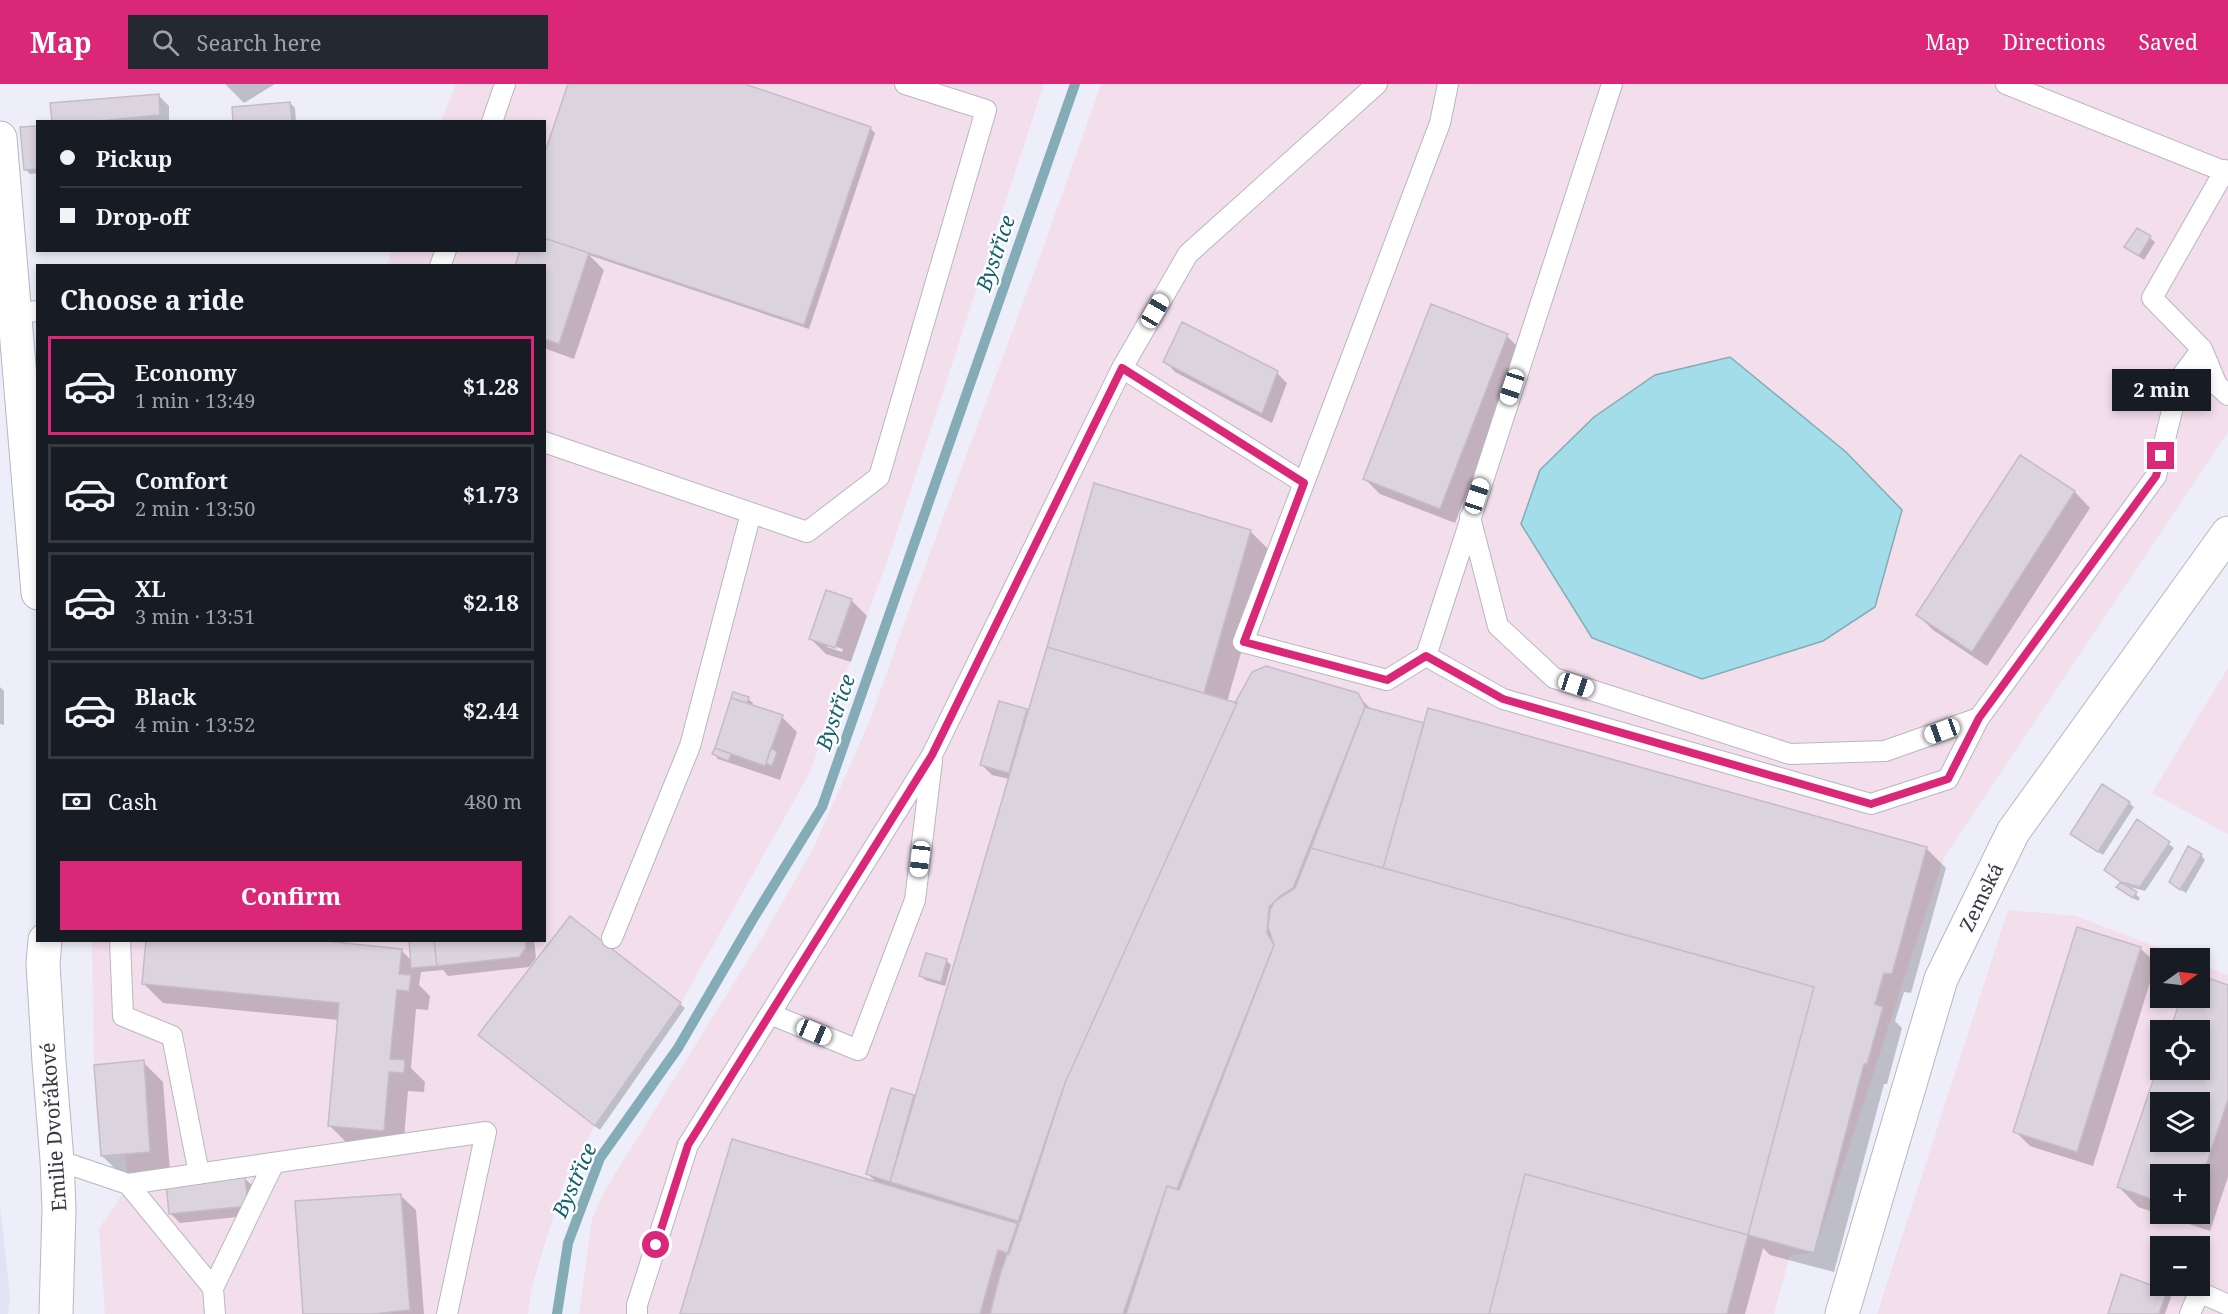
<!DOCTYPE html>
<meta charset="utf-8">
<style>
:root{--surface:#171b24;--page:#242831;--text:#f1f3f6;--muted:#9ea1a6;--line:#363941;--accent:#db2777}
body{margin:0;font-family:"Noto Serif",serif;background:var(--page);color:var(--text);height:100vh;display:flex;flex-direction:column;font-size:22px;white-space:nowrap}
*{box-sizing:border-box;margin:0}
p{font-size:20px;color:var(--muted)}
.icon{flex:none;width:33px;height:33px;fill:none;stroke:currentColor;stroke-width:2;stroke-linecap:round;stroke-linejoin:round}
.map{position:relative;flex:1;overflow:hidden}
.sheet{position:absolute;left:36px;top:180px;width:510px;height:678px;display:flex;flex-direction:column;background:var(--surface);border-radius:0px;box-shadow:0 3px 9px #0003}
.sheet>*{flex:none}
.hud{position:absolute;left:36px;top:36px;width:510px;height:132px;border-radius:0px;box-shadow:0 3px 9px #0003;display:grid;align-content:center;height:132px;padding:0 24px;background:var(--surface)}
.needle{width:39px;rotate:76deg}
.tools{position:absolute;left:2150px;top:864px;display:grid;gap:12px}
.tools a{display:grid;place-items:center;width:60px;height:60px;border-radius:0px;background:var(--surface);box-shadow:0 3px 9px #0003;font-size:30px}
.end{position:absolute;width:27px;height:27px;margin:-14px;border:8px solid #db2777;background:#fff;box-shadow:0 0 0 3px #fff}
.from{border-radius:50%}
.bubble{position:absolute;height:42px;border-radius:0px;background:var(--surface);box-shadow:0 3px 9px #0003;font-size:20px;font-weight:700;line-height:42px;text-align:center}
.car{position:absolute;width:18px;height:36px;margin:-18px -9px;border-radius:8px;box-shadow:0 0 4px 2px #0007;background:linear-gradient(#fff 24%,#345 0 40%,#fff 0 76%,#345 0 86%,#fff 0)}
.hud b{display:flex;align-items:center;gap:21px;height:57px;font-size:22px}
.hud b+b{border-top:2px solid var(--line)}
.hud i{width:15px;height:15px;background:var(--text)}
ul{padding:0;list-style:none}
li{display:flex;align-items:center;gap:18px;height:99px;margin:0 12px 9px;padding:0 12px;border:3px solid var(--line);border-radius:0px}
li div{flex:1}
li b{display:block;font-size:22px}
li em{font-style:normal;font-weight:700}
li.current{border-color:var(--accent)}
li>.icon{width:54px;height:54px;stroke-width:1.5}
h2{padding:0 24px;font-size:27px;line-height:72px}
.pay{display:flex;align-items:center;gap:15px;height:66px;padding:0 24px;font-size:22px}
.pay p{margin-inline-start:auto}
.button{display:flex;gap:12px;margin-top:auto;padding:12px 24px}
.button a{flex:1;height:69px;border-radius:0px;background:var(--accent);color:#fff;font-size:24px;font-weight:700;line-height:69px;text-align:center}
header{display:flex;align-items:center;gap:36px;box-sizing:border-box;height:84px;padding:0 30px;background:var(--accent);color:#fff}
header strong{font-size:28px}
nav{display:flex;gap:33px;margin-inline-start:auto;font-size:21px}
.search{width:420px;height:54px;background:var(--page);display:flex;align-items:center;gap:15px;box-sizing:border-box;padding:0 21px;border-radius:0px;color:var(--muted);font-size:22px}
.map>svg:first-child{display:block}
.built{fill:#e1e2f4}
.industrial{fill:#f3deec;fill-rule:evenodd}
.water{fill:#a3ddea;stroke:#83acb6;stroke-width:1.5}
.shadow{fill:#0003;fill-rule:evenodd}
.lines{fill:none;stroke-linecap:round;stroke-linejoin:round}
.stream{stroke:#83acb6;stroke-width:10}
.building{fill:#dbd3dd;stroke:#c4bcc6;stroke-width:1.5;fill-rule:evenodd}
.lane-casing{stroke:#b6b7c3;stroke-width:22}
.street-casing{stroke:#b6b7c3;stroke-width:35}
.lane{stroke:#fff;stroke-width:20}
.street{stroke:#fff;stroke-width:33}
.route{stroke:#db2777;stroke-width:8}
.labels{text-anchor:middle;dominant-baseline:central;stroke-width:5;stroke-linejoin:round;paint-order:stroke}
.street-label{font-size:20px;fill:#38383d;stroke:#fcfcfe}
.water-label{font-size:21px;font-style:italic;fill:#14626f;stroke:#fcfcfe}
</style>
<header>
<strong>Map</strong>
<div class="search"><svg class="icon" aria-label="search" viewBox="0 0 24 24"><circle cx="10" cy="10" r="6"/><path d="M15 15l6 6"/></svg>Search here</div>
<nav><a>Map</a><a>Directions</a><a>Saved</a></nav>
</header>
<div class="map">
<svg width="2228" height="1230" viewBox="0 0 2228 1230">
<rect width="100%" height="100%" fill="#edeefa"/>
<!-- built -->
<path class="built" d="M0 1120 10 1213 8 1230H0Z"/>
<!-- industrial -->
<path class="industrial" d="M456 0H1044L891 466 810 688 681 919 595 1042 563 1101 532 1202 528 1230H105L99 1144 116 1121 128 1100 125 1070 101 1072 94 981 92 857 544 856V182L387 181 392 167 544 166V38L441 37Z
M1101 0H2228V348L1944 774 1814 1169 1790 1171 1774 1230H579L592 1135 605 1106 765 849 813 765 870 636 913 515 1042 167Z
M2228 584V750L2152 709Z
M2008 826 2076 832 2185 874H2160V914H2199V880L2228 891V1230H1877ZM2160 946H2199V986H2160ZM2160 1018H2199V1058H2160ZM2160 1090H2199V1130H2160ZM2160 1162H2199V1202H2160Z"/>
<!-- water -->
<path class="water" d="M1730 273 1846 368 1902 426 1875 523 1823 557 1702 595 1592 554 1521 440 1540 386 1594 333 1655 291Z"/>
<!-- shadow -->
<path class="shadow" d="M225 0H275L244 19Z
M570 0H740L870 44 875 49 809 245 589 171 604 186 574 275 544 264V166Z
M158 11 169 22V38H54Z
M290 19 295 24 296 38H235Z
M38 43V89L30 90 25 85Z
M2150 154 2155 158 2144 176 2126 163Z
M1507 252 1522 267 1455 439 1380 410 1365 395Z
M1165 277 1277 289 1287 299 1272 339 1175 288Z
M2020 373 2075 408 2090 424 1987 582 1933 546 1918 531Z
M1095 400 1250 447 1270 467 1227 618 1236 621 1357 611 1373 627 1926 764 1946 784 1911 909 1904 908 1895 937 1902 944 1887 1000H1884L1834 1188 1770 1171 1763 1164 1745 1230H681L878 1100 868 1090 913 1013 916 1015 1009 695 992 691 982 681 1026 626 1028 628Z
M851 516 867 532 851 578 826 570 811 555ZM827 560 843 565 842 568 827 563Z
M0 603 4 607V641L0 640Z
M734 610 748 615 753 619 752 623 782 633 797 648 780 696 733 680 718 675 714 670Z
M2129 719 2134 723 2103 771 2072 750Z
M2137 737 2174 764 2145 807 2126 802 2140 814 2138 817 2123 808 2118 803 2122 798 2105 786Z
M2201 771 2205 776 2186 809 2176 803Z
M410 856H534L536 874 529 883 448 892 443 886 421 888 419 901 430 912 428 926 416 925 411 984 425 998 424 1008 408 1007 403 1066 349 1061 329 1041 339 936 163 919 143 899 401 866 412 877Z
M2140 864 2156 879 2093 1082 2030 1062 2015 1047Z
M927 871 947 877 951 881 945 902 925 896 921 891Z
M2199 893 2228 902V1093L2210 1147 2138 1123 2119 1103 2160 981V986H2199V946H2172L2183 914H2199ZM2160 1018H2199V1058H2160ZM2160 1090H2199V1130H2160Z
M680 920 685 924 600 1046 485 955Z
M143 978 163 998 170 1088 122 1091 102 1072Z
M244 1094 255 1104 257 1131 180 1139 170 1129Z
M400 1111 416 1126 424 1230H305Z
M2166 1208 2171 1213 2165 1230H2109Z"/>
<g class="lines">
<!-- stream -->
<path class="stream" d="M557 1230 568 1159 600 1074 678 964 753 835 822 723 1075 0"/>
</g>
<!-- building -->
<path class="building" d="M568 0H745L871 43 804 241 544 154V71Z
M159 10 160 31 90 38H52L50 19Z
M290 18 292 38H233L232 23Z
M38 42V85L24 86 20 43Z
M2137 144 2151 152 2139 172 2124 163Z
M544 154 589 169 559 260 544 255V182H515L520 166H544Z
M1431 220 1508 250 1440 425 1363 395Z
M1182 238 1278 287 1262 330 1163 278Z
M2020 371 2075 407 1972 568 1916 531Z
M1094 399 1251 446 1204 609 1047 563Z
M826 506 852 515 835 564 809 555Z
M1047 563 1237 619 1065 999 1020 1138 890 1098Z
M1266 582 1358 609 1365 623 1293 804 1280 812 1269 823 1267 849 1274 861 1177 1105 1167 1102 1123 1230H990L1000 1191 1065 999 1237 619H1235L1252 588Z
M733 608 749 613 747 619 731 614Z
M731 614 783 631 765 682 715 664Z
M999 617 1027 625 1009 689 980 681Z
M1365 623 1424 639 1383 784 1311 764Z
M1428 624 1927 763 1892 890 1884 889 1875 920 1883 923 1867 980H1864L1814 1169 1748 1151 1814 903 1383 784Z
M715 664 731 670 728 677 712 670Z
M771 664 777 668 772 682 766 679Z
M2102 700 2130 718 2098 768 2070 750Z
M2137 735 2170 758 2140 803 2121 798 2104 786Z
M2188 762 2202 770 2180 806 2169 798Z
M1311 764 1814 903 1748 1151 1525 1090 1489 1230H1126L1167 1102 1179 1106 1274 861 1268 843 1270 826 1275 817 1295 804Z
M2121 798 2137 808 2133 814 2116 803Z
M570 832 681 919 595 1042 478 951Z
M2077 843 2141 863 2077 1068 2013 1048Z
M146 856H315L402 865 399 890 411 891 409 907 397 906 390 975 405 976 404 989 389 988 384 1047 328 1042 339 919 142 900Z
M409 856H434L437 882 411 884Z
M434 856H526V864L519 873 437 882Z
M926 869 947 875 941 898 919 892Z
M2199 891 2228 901V1016L2199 1102V1090H2160V1118L2117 1103 2160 976V986H2199V946H2170L2181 914H2199ZM2160 1018H2199V1058H2160Z
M144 976 150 1068 101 1072 94 981Z
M891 1004 914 1011 890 1098 866 1090Z
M732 1055 1019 1140 1009 1170 998 1166 980 1230H680Z
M1525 1090 1748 1151 1727 1230H1489Z
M245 1093 248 1122 169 1130 166 1100Z
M401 1110 410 1226 374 1230H303L295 1117Z
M2121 1190 2167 1207 2159 1230H2108Z"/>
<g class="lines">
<!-- lane casing -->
<g class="lane-casing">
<path id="lane" d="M1612 0 1426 572 1503 615 1871 720 1948 695 1979 634
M2006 0 2228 89
M492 38 505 0
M2225 86 2152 214 2202 265 2217 301 2228 311
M440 182 446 166
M15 229 38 227
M1122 284 1304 399 1440 39 1448 0
M544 358 807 448 879 393 986 26 905 0
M1304 399 1243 558 1387 596 1426 572
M1470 433 1498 542 1554 594 1790 670 1885 667 1979 634 2156 392 2180 294 2202 265
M612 854 690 662 751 429
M120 856 123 932 172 952 199 1090
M770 930 858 966 915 816 932 677
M57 1076 128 1100 486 1048 447 1230
M128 1100 213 1204
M215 1230 213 1204 274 1079
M637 1230V1221L688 1061 932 671 1122 284 1188 170 1377 0
M2190 1230 2199 1208 2228 1221"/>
</g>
<!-- street casing -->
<g class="street-casing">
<path id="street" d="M0 54 38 509
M45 856 43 880 49 978 57 1076 59 1125 56 1230
M1842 1230 1941 895 2013 748 2228 449"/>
</g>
<!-- lane -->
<use href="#lane" class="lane"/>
<!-- street -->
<use href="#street" class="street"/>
</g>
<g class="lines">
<!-- route -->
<path class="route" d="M656 1161 688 1061 932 671 1122 284 1304 399 1244 558 1387 596 1426 572 1503 615 1871 720 1948 695 1979 634 2156 392 2161 372"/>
</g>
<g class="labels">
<!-- street labels -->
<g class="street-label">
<text transform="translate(1981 813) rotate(-64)">Zemská</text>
<text transform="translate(53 1043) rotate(-94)">Emilie Dvořákové</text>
</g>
<!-- water labels -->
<g class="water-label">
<text transform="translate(995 169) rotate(-71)">Bystřice</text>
<text transform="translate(835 628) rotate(-71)">Bystřice</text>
<text transform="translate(574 1096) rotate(-66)">Bystřice</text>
</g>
</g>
</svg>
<div class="tools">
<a><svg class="needle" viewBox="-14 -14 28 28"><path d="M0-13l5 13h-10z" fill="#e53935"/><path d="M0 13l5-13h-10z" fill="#9ea1a6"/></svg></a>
<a><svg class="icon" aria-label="locate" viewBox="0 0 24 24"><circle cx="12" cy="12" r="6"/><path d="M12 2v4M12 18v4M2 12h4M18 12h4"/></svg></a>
<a><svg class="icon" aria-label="layers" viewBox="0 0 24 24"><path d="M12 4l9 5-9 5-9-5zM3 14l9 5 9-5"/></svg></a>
<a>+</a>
<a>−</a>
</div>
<i class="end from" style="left:656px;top:1161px"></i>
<i class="end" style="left:2161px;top:372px"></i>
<div class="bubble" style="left:2112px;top:285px;width:99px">2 min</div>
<i class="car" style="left:1155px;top:227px;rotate:30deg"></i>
<i class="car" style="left:1512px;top:303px;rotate:198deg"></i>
<i class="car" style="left:1477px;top:412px;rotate:18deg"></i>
<i class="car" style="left:1576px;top:601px;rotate:108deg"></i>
<i class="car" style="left:1942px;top:647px;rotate:250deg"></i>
<i class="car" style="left:920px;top:775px;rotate:187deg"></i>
<i class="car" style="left:814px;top:948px;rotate:113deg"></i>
<div class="hud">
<b><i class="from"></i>Pickup</b>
<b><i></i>Drop-off</b>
</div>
<section class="sheet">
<h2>Choose a ride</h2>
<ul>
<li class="current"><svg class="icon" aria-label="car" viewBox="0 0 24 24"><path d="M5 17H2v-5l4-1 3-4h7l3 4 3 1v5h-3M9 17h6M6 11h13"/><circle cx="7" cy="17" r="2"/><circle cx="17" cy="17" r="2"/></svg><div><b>Economy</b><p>1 min · 13:49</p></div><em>$1.28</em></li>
<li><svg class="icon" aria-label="car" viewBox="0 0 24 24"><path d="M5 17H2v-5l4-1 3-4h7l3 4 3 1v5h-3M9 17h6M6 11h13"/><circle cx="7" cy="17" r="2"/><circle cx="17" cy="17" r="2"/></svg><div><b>Comfort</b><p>2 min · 13:50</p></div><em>$1.73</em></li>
<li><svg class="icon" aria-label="car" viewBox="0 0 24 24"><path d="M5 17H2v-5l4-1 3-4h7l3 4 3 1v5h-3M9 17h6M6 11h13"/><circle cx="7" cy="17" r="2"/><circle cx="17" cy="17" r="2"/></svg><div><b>XL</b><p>3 min · 13:51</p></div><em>$2.18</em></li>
<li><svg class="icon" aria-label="car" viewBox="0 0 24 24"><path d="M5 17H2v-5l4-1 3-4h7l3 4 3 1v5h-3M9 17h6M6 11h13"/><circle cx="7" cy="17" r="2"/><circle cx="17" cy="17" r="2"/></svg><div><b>Black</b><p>4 min · 13:52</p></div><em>$2.44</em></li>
</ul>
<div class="pay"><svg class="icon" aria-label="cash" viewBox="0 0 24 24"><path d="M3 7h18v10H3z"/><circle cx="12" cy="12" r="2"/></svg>Cash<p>480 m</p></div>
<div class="button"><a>Confirm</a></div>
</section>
</div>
